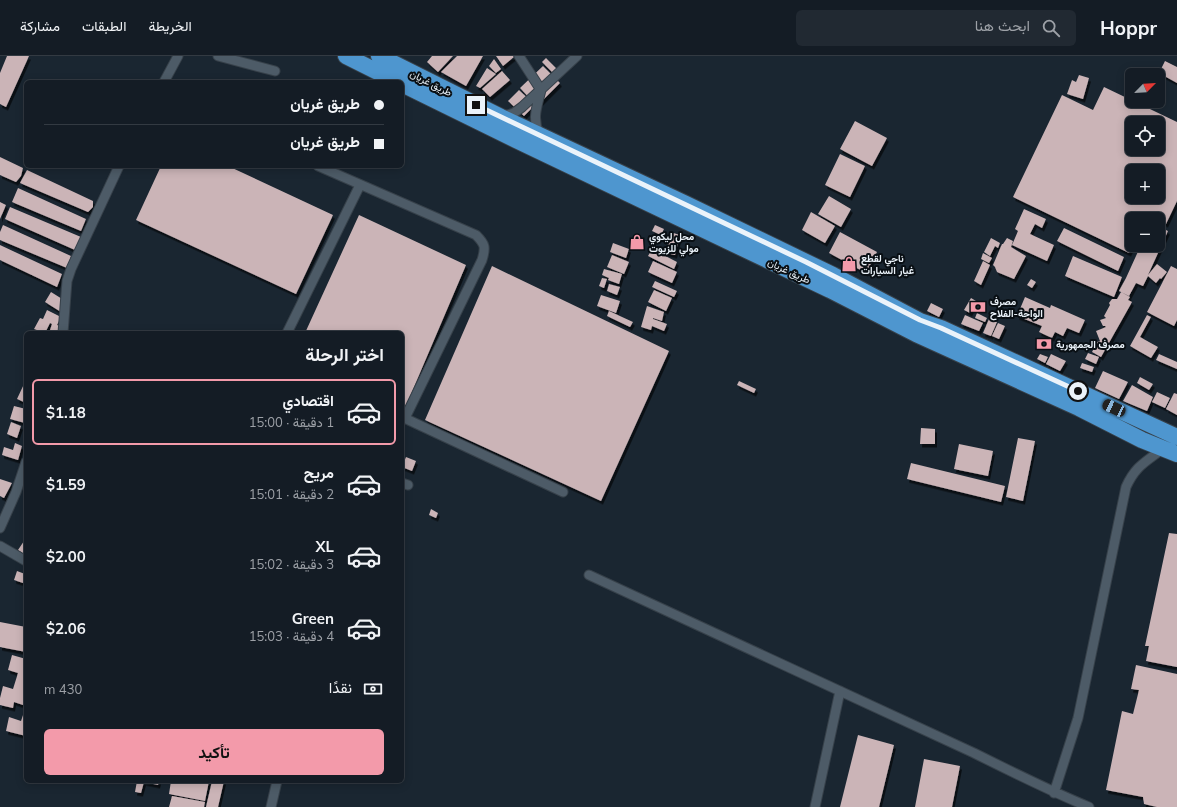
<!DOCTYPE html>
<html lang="ar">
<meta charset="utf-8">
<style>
:root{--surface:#141c25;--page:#212932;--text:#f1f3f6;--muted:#9da1a7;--line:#333a42;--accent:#f39aaa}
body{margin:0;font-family:Mulish,Vazirmatn,sans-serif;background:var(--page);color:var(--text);direction:rtl;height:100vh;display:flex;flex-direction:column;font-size:15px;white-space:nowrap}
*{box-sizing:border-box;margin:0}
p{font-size:13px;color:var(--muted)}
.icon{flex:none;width:22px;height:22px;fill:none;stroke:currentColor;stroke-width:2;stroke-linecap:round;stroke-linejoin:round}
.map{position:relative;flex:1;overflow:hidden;direction:ltr}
.side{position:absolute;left:24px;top:275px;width:380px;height:452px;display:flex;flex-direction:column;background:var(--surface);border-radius:6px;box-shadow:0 2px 10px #0003,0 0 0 1px var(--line);direction:rtl}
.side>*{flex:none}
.top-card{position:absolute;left:24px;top:24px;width:380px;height:88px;border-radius:6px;box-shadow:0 2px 10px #0003,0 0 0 1px var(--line);direction:rtl;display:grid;align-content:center;height:88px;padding:0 20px;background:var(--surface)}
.needle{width:26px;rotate:66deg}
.fabs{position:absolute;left:1125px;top:12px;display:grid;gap:8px}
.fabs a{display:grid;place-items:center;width:40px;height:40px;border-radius:6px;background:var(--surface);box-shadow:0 2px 10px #0003,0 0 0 1px var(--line);font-size:20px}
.end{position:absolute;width:18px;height:18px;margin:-9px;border:5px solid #ebf3fa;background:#111;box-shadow:0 0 0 2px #111}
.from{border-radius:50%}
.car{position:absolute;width:12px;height:24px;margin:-12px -6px;border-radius:5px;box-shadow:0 0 3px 1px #0007;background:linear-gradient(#222 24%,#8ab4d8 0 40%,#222 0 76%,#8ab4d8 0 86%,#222 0)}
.top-card b{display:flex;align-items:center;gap:14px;height:38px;font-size:15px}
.top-card b+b{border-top:1px solid var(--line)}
.top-card i{width:10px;height:10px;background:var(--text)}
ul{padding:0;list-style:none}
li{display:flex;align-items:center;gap:12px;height:66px;margin:0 8px 6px;padding:0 12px;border:2px solid transparent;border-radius:6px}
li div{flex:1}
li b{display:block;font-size:15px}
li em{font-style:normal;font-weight:700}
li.current{border-color:var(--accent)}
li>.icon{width:36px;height:36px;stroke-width:1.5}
h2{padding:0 20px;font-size:18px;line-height:48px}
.pay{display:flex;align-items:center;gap:10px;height:44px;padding:0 20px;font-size:15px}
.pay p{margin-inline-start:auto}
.primary-button{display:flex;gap:8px;margin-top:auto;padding:8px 20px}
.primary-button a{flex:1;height:46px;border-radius:6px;background:var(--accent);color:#111;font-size:16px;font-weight:700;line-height:46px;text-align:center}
header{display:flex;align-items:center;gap:24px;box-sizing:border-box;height:56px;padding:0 20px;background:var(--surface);border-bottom:1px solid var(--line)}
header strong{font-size:19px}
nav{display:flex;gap:22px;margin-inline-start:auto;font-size:14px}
.search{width:280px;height:36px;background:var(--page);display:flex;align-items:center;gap:10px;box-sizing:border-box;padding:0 14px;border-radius:6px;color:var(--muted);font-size:15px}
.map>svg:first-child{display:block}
.building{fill:#cbb4b7;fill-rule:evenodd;filter:url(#shadow)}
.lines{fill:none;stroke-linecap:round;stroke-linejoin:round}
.street-casing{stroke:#37414a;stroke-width:11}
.highway-casing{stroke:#37414a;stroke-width:18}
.street{stroke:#4d5b67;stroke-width:9}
.highway{stroke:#4e96cf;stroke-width:16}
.route{stroke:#ebf3fa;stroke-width:5}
.labels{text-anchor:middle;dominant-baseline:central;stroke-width:4;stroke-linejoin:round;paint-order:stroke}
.street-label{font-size:10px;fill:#ebf3fa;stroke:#090f14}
.poi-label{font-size:10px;font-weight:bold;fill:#ebf3fa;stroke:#090f14;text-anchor:start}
</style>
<header>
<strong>Hoppr</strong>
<div class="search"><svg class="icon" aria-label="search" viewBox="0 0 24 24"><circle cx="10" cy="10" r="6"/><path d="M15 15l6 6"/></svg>ابحث هنا</div>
<nav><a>الخريطة</a><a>الطبقات</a><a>مشاركة</a></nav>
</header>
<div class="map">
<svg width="1177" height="751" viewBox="0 0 1177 751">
<defs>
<filter id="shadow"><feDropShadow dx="2" dy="3.5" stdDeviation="0" flood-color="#0009"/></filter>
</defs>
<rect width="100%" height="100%" fill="#1a2631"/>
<!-- building -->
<path class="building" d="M7 0H29L6 51 0 48V17Z
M432 0H453L438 16 427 6Z
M457 0H483L466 30 441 16Z
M496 0H513L514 1 503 10Z
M546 2 558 14 554 18 542 6Z
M494 3 501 13 496 17 489 10Z
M1165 5 1177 11V27L1159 17Z
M543 10 560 27 537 50 520 32Z
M487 12 496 18 480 32 476 30Z
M502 15 510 24 490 41 482 33Z
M1079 19 1089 22 1083 43 1067 38 1072 24 1076 26Z
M1104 31 1177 66V145L1166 168 1158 164V163L1147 159 1145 163H1132L1133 189 1129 197 1013 141 1062 39 1093 54ZM1132 67H1158V93H1132ZM1132 115H1158V141H1132Z
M519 34 535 49 524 60 508 45Z
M855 65 887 82 872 110 840 93Z
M840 98 865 110 850 141 825 129Z
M0 101 23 112 21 120 16 126 0 119Z
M161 110H228L333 159 296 238 136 164Z
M27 114 93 145V151L88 156 20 127Z
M18 132 86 163 81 175 12 146Z
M829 140 851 153 841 171 818 158Z
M0 146 6 149 0 163Z
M10 151 81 181 75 194 5 163Z
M1024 153 1046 163 1042 172 1035 168 1030 178 1054 189 1047 205 1012 189 1018 175 1015 173Z
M811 156 835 170 825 187 802 174Z
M359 159 466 209 402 359V277H305Z
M3 169 71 200 67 212 0 184V176Z
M655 169 664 173 661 179 652 175Z
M1158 170 1168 175 1148 219 1157 208 1167 216 1161 223 1160 222 1156 227 1148 220 1143 230 1136 227 1129 240 1119 235 1126 222 1141 189H1158Z
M1064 172 1124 201 1118 215 1057 185Z
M670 176 680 179 675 199 666 197Z
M840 176 877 196 866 217 829 197Z
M991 182 1000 187 998 192 995 190 990 200 984 196Z
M1007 182 1013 185 1011 191 1026 200 1014 223 997 216 995 211 993 209 1002 188H1003Z
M613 187 629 193 626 202 610 196Z
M0 189 62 218 57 231 0 204Z
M652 193 677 206 674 213 648 200Z
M983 197 992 202 989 207 981 203Z
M612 199 629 206 624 218 607 211Z
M1073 200 1122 221 1114 241 1065 220Z
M653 205 677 216 672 227 648 216Z
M983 205 990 209 981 229 974 225Z
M492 210 669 295 601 445 425 364Z
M1171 210 1177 213V264L1174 270 1147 256Z
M604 213 622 218 619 228 608 224 609 222 602 219Z
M602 222 607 223 604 232 599 230Z
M1031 223 1036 226 1032 232 1027 229Z
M655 225 677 235 674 241 652 231Z
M609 228 620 231 617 239 607 235Z
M654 234 672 242 666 255 648 246Z
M51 236 67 246 61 256 45 246Z
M1121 236 1130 241 1128 244 1132 246 1101 301 1092 296 1097 286 1100 285 1096 275 1106 271 1105 270H1103L1100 264 1106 262 1104 260 1110 249 1109 247 1112 243H1117Z
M601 239 620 245 616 257 597 250Z
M1025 241 1050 252 1051 249 1085 264 1079 277 1067 272 1063 280 1055 276 1052 282 1039 276 1042 270 1017 260Z
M971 242 976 245 970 257 964 254Z
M931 247 943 253 939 261 927 255Z
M647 250 664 256 662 265 653 262V263L667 268 664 275 652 270 651 274 641 271Z
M47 254 61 261 57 269 62 271 59 277H49L52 268 50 267 45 277 34 273 40 262 43 263Z
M609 255 633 266 630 271 607 260Z
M977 257 987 262 985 266 975 262Z
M965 259 983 267 979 275 961 268Z
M1147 259 1151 261 1140 281 1158 291 1151 302 1130 290Z
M989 263 997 266 991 280 983 277Z
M998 267 1005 270 999 283 992 280Z
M1088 297 1099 301 1096 308 1085 303Z
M1040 298 1048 301 1045 307 1037 303Z
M1051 298 1066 305 1060 315 1046 308Z
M1159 298 1177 306V313L1156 304Z
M1082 307 1094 311 1092 316 1080 312Z
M1103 315 1128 326 1119 343 1095 332Z
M1140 321 1153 328 1149 334 1137 327Z
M739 325 756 333 754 337 737 329Z
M24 328 26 330V347L17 343Z
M1132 329 1153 341 1147 355 1123 345Z
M1157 336 1170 342 1165 352 1152 346Z
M1174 337 1177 338V359L1166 353Z
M14 350 26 353 25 367 10 363Z
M11 366 21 370 17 382 7 378Z
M921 372 935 373V388H920Z
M1018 382 1035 385 1023 445 1006 441Z
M15 387 22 390 18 404 2 399 4 391 13 394Z
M959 388 993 395 988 420 954 413Z
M406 401 416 405 412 415 402 411Z
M911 407 1005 430 1001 446 907 423Z
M0 423 12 427 4 442 0 440Z
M431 453 438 457 436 462 429 459Z
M1169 477 1177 478V611L1146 605 1149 590H1145Z
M26 482V499L18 494Z
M17 515 25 518 23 527 14 524Z
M0 566 26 571V596L0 591Z
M12 599 26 603V680L6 675 9 661 21 665 26 650 14 646 13 652 0 649V642L3 630 13 633 18 617 8 614Z
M1136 609 1177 618V751H1157L1144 748 1143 741 1106 734 1122 655 1133 658 1139 634 1131 633Z
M858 679 894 689 879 751H840Z
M924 703 960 710 952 751H915Z
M137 725H159L158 729 144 726 141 737 135 736Z
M171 725H209L205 745 169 738Z
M212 725H224L218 751H206Z
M172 740 205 746 204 751H169Z"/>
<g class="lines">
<!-- street casing -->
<g class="street-casing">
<path id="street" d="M218 0 275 15
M519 0 541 34C537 51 532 61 539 78
M164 26 178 0
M501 61 514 57 522 51 577 0
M318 110 476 179C485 188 486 191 482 204L405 362
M63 277 67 225 71 213 119 110
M287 277 360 129
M402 361 563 436
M402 427 408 429
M0 472 16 436 26 406
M0 490 26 505
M589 519 974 697C1012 716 1050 735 1089 751
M1054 737 1078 662 1126 431C1136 409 1146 406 1165 391
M271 751 277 725
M815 751 840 635"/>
</g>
<!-- highway casing -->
<g class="highway-casing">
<path id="highway" d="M346 0 398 26
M379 0 501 61 686 148 833 219 920 265 941 272 1177 381
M402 28 516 84 830 234 916 278 1079 352 1142 384 1177 398"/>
</g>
<!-- street -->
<use href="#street" class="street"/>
<!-- highway -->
<use href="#highway" class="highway"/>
</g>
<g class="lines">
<!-- route -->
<path class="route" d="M476 49 806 206 920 264 941 272 1078 335"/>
</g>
<!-- icons -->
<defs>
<g id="shop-bare" transform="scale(1.2)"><path d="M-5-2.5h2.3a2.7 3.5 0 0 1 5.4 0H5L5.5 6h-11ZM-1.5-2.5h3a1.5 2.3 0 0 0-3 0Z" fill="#f39aaa" stroke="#090f14" stroke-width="2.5" paint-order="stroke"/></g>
<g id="bank-bare" transform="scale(1.2)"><path d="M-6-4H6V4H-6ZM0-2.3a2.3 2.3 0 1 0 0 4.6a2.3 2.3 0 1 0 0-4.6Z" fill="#f39aaa" stroke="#090f14" stroke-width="2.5" paint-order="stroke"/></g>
</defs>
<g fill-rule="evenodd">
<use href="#shop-bare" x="637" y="186"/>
<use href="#shop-bare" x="849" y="208"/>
<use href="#bank-bare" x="978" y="251"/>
<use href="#bank-bare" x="1044" y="288"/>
</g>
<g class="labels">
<!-- street labels -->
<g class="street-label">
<text transform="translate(431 27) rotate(27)">طريق غريان</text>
<text transform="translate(789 215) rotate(25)">طريق غريان</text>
</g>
<!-- poi labels -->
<g class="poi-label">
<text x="649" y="180">محل ليكوي<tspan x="649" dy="12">مولي للزيوت</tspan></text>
<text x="861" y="202">ناجي لقطع<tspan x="861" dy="12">غيار السيارات</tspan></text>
<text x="990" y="245">مصرف<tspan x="990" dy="12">الواحة-الفلاح</tspan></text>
<text x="1056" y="288">مصرف الجمهورية</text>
</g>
</g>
</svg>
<div class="fabs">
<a><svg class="needle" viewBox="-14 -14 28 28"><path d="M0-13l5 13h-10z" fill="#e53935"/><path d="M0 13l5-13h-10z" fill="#9da1a7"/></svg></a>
<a><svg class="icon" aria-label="locate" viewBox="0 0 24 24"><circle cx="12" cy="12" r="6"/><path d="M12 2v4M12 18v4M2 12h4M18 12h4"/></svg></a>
<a>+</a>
<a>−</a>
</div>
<i class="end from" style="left:1078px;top:335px"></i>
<i class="end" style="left:476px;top:49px"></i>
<i class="car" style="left:1114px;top:352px;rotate:295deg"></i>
<div class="top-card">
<b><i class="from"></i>طريق غريان</b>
<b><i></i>طريق غريان</b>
</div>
<section class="side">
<h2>اختر الرحلة</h2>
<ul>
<li class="current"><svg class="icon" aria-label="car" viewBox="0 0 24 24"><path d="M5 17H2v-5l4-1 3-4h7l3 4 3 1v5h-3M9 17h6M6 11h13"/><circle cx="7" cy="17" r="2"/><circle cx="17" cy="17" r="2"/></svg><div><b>اقتصادي</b><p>1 دقيقة · 15:00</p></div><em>$1.18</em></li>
<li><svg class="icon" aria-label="car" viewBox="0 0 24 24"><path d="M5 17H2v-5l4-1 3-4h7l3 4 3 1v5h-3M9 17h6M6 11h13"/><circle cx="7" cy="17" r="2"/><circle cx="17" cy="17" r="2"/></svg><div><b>مريح</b><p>2 دقيقة · 15:01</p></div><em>$1.59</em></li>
<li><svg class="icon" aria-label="car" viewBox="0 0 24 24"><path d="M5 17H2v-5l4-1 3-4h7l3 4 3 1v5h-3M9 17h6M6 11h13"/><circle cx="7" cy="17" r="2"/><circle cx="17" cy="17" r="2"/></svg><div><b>XL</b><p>3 دقيقة · 15:02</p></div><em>$2.00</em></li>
<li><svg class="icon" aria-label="car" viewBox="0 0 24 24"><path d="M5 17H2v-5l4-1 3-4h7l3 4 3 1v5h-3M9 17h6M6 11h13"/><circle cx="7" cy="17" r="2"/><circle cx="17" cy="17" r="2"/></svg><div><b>Green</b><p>4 دقيقة · 15:03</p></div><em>$2.06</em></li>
</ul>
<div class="pay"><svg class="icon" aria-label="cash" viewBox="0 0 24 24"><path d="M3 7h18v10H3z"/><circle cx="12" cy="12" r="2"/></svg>نقدًا<p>430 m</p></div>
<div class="primary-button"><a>تأكيد</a></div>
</section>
</div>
